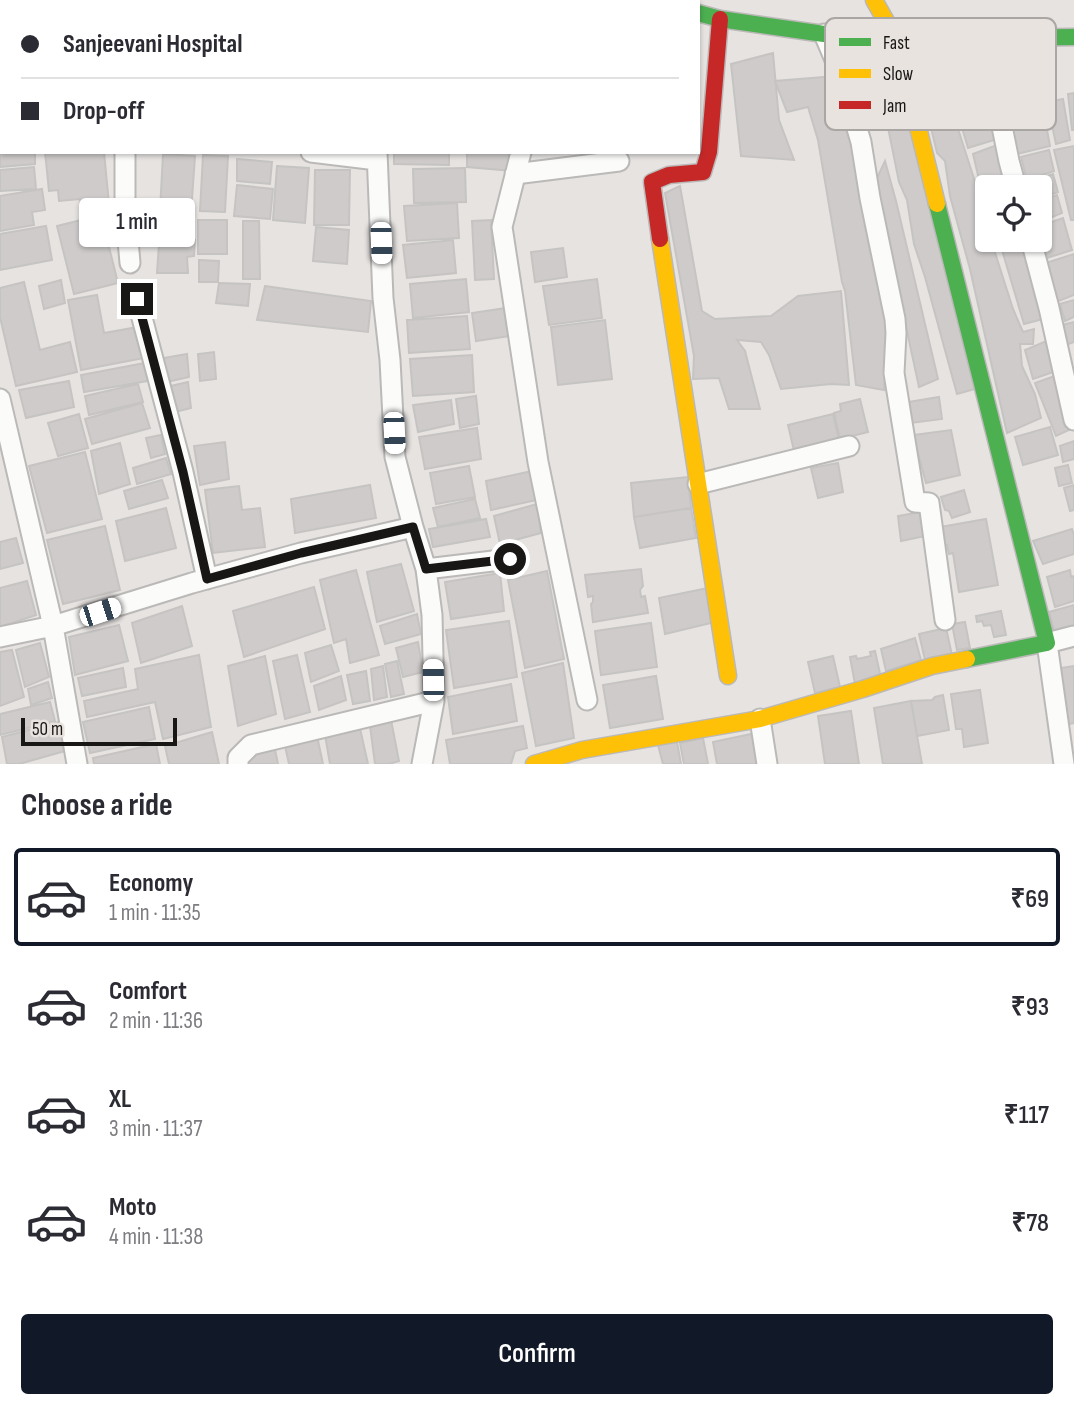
<!DOCTYPE html>
<meta charset="utf-8">
<style>
:root{--surface:#fff;--page:#f2f2f3;--text:#2b2b33;--muted:#7c7c81;--line:#e1e1e2;--accent:#111827}
body{margin:0;font-family:"Sofia Sans Condensed",sans-serif;background:var(--page);color:var(--text);height:100vh;display:flex;flex-direction:column;font-size:26px;white-space:nowrap}
*{box-sizing:border-box;margin:0}
p{font-size:23px;color:var(--muted)}
.icon{flex:none;width:38px;height:38px;fill:none;stroke:currentColor;stroke-width:2;stroke-linecap:round;stroke-linejoin:round}
.map{position:relative;height:764px;overflow:hidden}
.drawer{display:flex;flex-direction:column;background:var(--surface);flex:1}
.drawer>*{flex:none}
.hud{position:absolute;left:0px;top:0px;width:700px;height:154px;box-shadow:0 2px 5px #0004;display:grid;align-content:center;height:154px;padding:0 21px;background:var(--surface)}
.fabs{position:absolute;left:975px;top:175px;display:grid;gap:14px}
.fabs a{display:grid;place-items:center;width:77px;height:77px;border-radius:7px;background:var(--surface);box-shadow:0 2px 5px #0004;font-size:35px}
.scale{position:absolute;left:21px;bottom:18px;width:156px;box-sizing:border-box;padding-left:7px;border:4px solid #191716;border-top:0;font-size:19px;line-height:24px;white-space:nowrap;color:#191716;-webkit-text-stroke:5px #e8e3df;paint-order:stroke}
.end{position:absolute;width:32px;height:32px;margin:-16px;border:9px solid #191716;background:#fff;box-shadow:0 0 0 4px #fff}
.from{border-radius:50%}
.bubble{position:absolute;height:49px;border-radius:7px;background:var(--surface);box-shadow:0 2px 5px #0004;font-size:23px;font-weight:600;line-height:49px;text-align:center}
.car{position:absolute;width:21px;height:42px;margin:-21px -10px;border-radius:9px;box-shadow:0 0 5px 2px #0007;background:linear-gradient(#fff 24%,#345 0 40%,#fff 0 76%,#345 0 86%,#fff 0)}
.hud b{display:flex;align-items:center;gap:24px;height:66px;font-size:26px}
.hud b+b{border-top:2px solid var(--line)}
.hud i{width:18px;height:18px;background:var(--text)}
ul{padding:0;list-style:none}
li{display:flex;align-items:center;gap:21px;height:98px;margin:0 14px 10px;padding:0 7px;border:4px solid transparent;border-radius:7px}
li div{flex:1}
li b{display:block;font-size:26px}
li em{font-style:normal;font-weight:600}
li.current{border-color:var(--accent)}
li>.icon{width:63px;height:63px;stroke-width:1.5}
h2{padding:0 21px;font-size:32px;line-height:84px}
.action{display:flex;gap:14px;margin-top:auto;padding:14px 21px}
.action a{flex:1;height:80px;border-radius:7px;background:var(--accent);color:#fff;font-size:28px;font-weight:600;line-height:80px;text-align:center}
.map>svg:first-child{display:block}
.building{fill:#cecbca;stroke:#c6c4c2;stroke-width:2}
.lines{fill:none;stroke-linecap:round;stroke-linejoin:round}
.street-casing{stroke:#bbb9b8;stroke-width:23}
.fast-casing{stroke:#bbb9b8;stroke-width:19}
.slow-casing{stroke:#bbb9b8;stroke-width:19}
.jam-casing{stroke:#bbb9b8;stroke-width:19}
.street{stroke:#fbfbfa;stroke-width:19}
.fast{stroke:#4caf50;stroke-width:16}
.slow{stroke:#ffc107;stroke-width:16}
.jam{stroke:#c62828;stroke-width:16}
.route{stroke:#191716;stroke-width:9}
.key{fill:#e8e3df;stroke:#aaa6a3;stroke-width:2}
.key-label{font-size:19px;fill:#191716}
</style>
<div class="map">
<svg width="1074" height="764" viewBox="0 0 1074 764">
<rect width="100%" height="100%" fill="#e6e3e1"/>
<!-- building -->
<path class="building" d="M773 53 779 120 794 160 741 156 731 64Z
M836 76 886 299 888 335 884 390 856 385 845 291 842 282 818 140 808 107 787 112 775 81Z
M943 82 977 188 987 226V240H991L1013 309 1023 332 1034 329 1033 344H1020L1022 366 1035 394 1041 418 1007 433 970 269 950 196 945 161 937 153 924 98 918 86Z
M880 88H901L978 388 957 394 925 277 914 244 907 200 899 182Z
M986 89 997 139 968 148 953 97Z
M1040 93 1050 146 1017 154 1005 101Z
M1074 93V130H1072L1068 94Z
M1063 99 1070 140 1056 144 1047 102Z
M997 145 1006 175 980 184 973 154Z
M1074 146V220H1071L1054 150Z
M0 149H2V152H35V164L0 167Z
M1049 150 1054 171 1027 180 1021 157Z
M45 152H104L109 204 81 207 80 199 59 201 58 190 49 191Z
M394 152H449V165L394 164Z
M467 152H512V171L467 167Z
M163 154 195 156 191 213 160 211Z
M203 155 228 156 225 212 200 211Z
M237 159 272 162 270 184 237 181Z
M885 161 896 201 938 379 919 387 875 182Z
M277 166 309 168 305 223 273 220Z
M34 167 36 189 0 191V170Z
M465 168 466 202 414 203 413 169Z
M315 170H350L349 225H314Z
M1053 174 1058 192 1040 198V187H1027L1026 183Z
M237 185 273 189 270 219 234 216Z
M680 186 702 311 715 319 771 316 798 296 841 291 849 385 831 384 781 389 769 355 761 342 737 340 745 351 760 409H729L719 378 693 379 694 356 665 193Z
M42 189 45 210 32 212 34 225 0 231V196Z
M1057 195 1062 213 1040 222V201Z
M457 203 459 238 407 241 404 206Z
M101 215 118 283 74 294 57 226Z
M161 215 190 219V240H195L194 256 187 257 188 273H157Z
M1063 218 1072 250 1044 259 1040 240V226Z
M198 220H227V254H198Z
M491 220 494 279 475 280 472 221Z
M243 221H259L260 279H243Z
M46 226 52 260 0 270V234Z
M316 227 349 230 347 264 313 261Z
M453 240 456 273 407 278 403 245Z
M999 240H1025L1047 318 1024 324Z
M563 248 567 277 535 282 531 252Z
M1074 254V295L1056 302 1046 263Z
M199 260 219 261 218 282H199Z
M466 279 469 312 413 318 410 284Z
M597 279 602 318 549 325 543 286Z
M61 280 65 303 44 309 39 286Z
M24 282 40 350 70 342 77 372 16 386 0 317V288Z
M219 283 250 284 248 306 216 303Z
M265 286 371 301 368 332 257 320Z
M97 295 104 333 138 327 144 358 81 370 68 300Z
M1074 300V317L1065 321 1060 304Z
M506 308 510 336 476 341 472 313Z
M467 316 470 349 409 353 407 320Z
M605 320 612 379 558 385 551 327Z
M1074 322V342L1066 345 1062 325Z
M1051 339 1059 370 1033 379 1025 350Z
M214 352 216 379 200 381 198 354Z
M187 354 189 377 162 383 158 359Z
M472 355 474 392 413 396 410 359Z
M145 363 148 381 84 392 81 375Z
M1057 375 1073 428 1056 436 1035 383Z
M69 381 74 407 26 418 19 390Z
M188 382 191 408 171 413 166 387Z
M138 384 143 402 89 415 85 396Z
M476 396 479 424 460 428 456 399Z
M939 397 942 419 911 423 908 402Z
M860 399 868 432 840 439 834 413 841 411 840 404Z
M451 400 454 424 418 432 413 405Z
M142 403 150 428 92 444 85 419Z
M79 414 88 448 58 456 48 423Z
M833 414 840 444 795 455 788 425Z
M1050 427 1058 455 1023 465 1015 437Z
M477 428 481 459 425 469 419 437Z
M951 430 960 475 926 483 913 435Z
M161 435 165 454 151 458 146 438Z
M1074 441V459L1063 462 1060 446Z
M225 442 229 479 200 485 194 446Z
M120 443 130 484 99 494 91 451Z
M85 452 102 519 47 533 29 466Z
M166 458 171 474 137 484 133 468Z
M838 463 843 492 818 498 811 468Z
M1068 465 1072 483 1059 486 1055 468Z
M469 466 475 497 436 504 430 473Z
M532 471 537 500 491 510 486 481Z
M688 477 691 508 634 517 631 483Z
M162 480 168 498 129 509 124 491Z
M370 485 376 518 295 533 291 499Z
M1074 485V510L1070 511 1064 488Z
M239 486 242 510 260 508 265 547 213 553 205 490Z
M964 490 970 512 952 518 949 511 945 510 941 497Z
M475 499 480 518 438 527 433 508Z
M537 504 541 533 500 544 494 516Z
M166 508 176 548 125 561 116 521Z
M691 508 696 538 640 548 634 517Z
M927 511 930 535 901 541 898 516Z
M486 519 490 537 433 547 429 529Z
M986 519 998 585 959 592 953 553 949 554 947 545 943 546 940 527Z
M105 526 120 590 63 604 47 540Z
M1072 529 1074 535V554L1043 564 1033 541Z
M16 538 23 563 0 569V542Z
M401 564 414 611 377 622 367 572Z
M641 569 643 586 640 590 641 597 645 596 648 613 593 622 591 604 593 602V596L588 597 585 575Z
M356 570 379 655 350 663 346 639 334 643 320 580Z
M1070 570 1071 577 1074 576V601L1055 607 1047 577Z
M547 571 564 659 525 668 508 580Z
M500 573 504 611 451 619 445 582Z
M27 581 36 615 0 627V588Z
M314 587 325 629 244 657 233 611Z
M708 588 715 622 665 634 659 598Z
M1074 605V630L1055 635 1049 612Z
M182 606 192 646 141 663 132 623Z
M1001 611 1006 635 994 637 991 625 984 626 982 621 977 622 976 616Z
M417 614 421 634 385 644 380 626Z
M509 621 517 677 454 688 446 630Z
M965 622 970 648 957 650 952 624Z
M651 623 657 667 601 675 595 631Z
M119 625 128 661 75 675 69 637Z
M946 628 952 655 925 660 919 634Z
M915 638 921 660 886 671 881 649Z
M418 642 423 672 403 677 396 648Z
M40 643 49 677 25 687 16 650Z
M331 645 339 671 311 682 305 653Z
M12 650 24 697 0 706V652Z
M875 651 881 678 855 684 850 657 856 656 857 659 871 656 870 652Z
M199 655 211 727 163 739 155 702 87 717 84 701 138 689 135 669Z
M297 655 310 712 285 719 273 661Z
M265 656 276 714 238 726 228 666Z
M833 656 840 687 815 693 808 662Z
M397 661 404 694 391 697 385 664Z
M563 663 574 738 536 746 522 673Z
M383 666 387 697 374 700 371 669Z
M1074 666V723L1064 725 1055 678 1062 676 1061 668Z
M123 668 126 687 82 696 78 678Z
M366 671 370 701 353 704 347 675Z
M341 676 346 700 319 710 314 686Z
M656 676 663 719 610 728 603 685Z
M48 682 52 698 31 705 28 689Z
M511 684 517 721 453 734 448 697Z
M980 690 988 743 964 747 962 729H956L951 694Z
M943 695 949 730 917 736 911 701 932 700 935 697Z
M911 701 922 764H883L874 708Z
M50 702 55 721 0 735V714Z
M149 707 155 739 90 753 83 722Z
M851 711 859 764H825L818 716Z
M391 720 399 761 389 764H375L370 726Z
M59 722 65 751 19 764H7L2 737Z
M359 724 368 764H330L325 735Z
M523 726 527 748 515 751 511 764H450L446 740Z
M212 732 219 764H169L165 746Z
M756 733 762 764H717L713 742Z
M317 736 323 764H289L285 746Z
M703 738 708 764H684L680 743Z
M677 742 681 764H663L658 745Z
M156 744 160 764H94L93 758Z
M274 745 278 764H245L243 755Z"/>
<g class="lines">
<!-- street casing -->
<g class="street-casing">
<path id="street" d="M516 0V2
M128 2V0
M383 2 384 0
M824 34 841 74 861 142 870 198 895 319 896 333 894 373 915 502 929 503 945 620
M984 38 1009 161 1016 187
M125 152V205L130 263
M311 152 377 160
M377 152 383 298 390 360 395 457 413 527 426 569 432 615 434 701 422 764
M521 152 502 227 538 462 587 700
M515 174 619 161
M1031 240 1049 308 1074 420
M137 299 183 472 207 579
M0 399 53 626 77 764
M698 484 849 446
M426 569 510 559
M0 637 53 626 192 583 301 553 413 527
M760 719 767 764
M238 764V758L251 745 434 701
M1064 764 1047 643 1074 636"/>
</g>
<!-- fast casing -->
<g class="fast-casing">
<path id="fast" d="M698 13 720 19 824 34 896 39 1074 37
M937 204 1047 643 967 659"/>
</g>
<!-- slow casing -->
<g class="slow-casing">
<path id="slow" d="M650 0 656 2
M874 0 896 39 937 204
M660 239 728 676
M534 764 582 750 760 719 863 689 932 666 967 659"/>
</g>
<!-- jam casing -->
<g class="jam-casing">
<path id="jam" d="M660 239 652 182 669 175 703 172 709 152 720 19"/>
</g>
<!-- street -->
<use href="#street" class="street"/>
<!-- fast -->
<use href="#fast" class="fast"/>
<!-- slow -->
<use href="#slow" class="slow"/>
<!-- jam -->
<use href="#jam" class="jam"/>
</g>
<g class="lines">
<!-- route -->
<path class="route" d="M137 299 183 472 207 579 301 553 413 527 426 569 510 559"/>
</g>
<!-- legend -->
<rect x="825" y="18" width="231" height="112" rx="10" class="key"/>
<rect x="839" y="38" width="32" height="8" fill="#4caf50"/>
<rect x="839" y="69" width="32" height="9" fill="#ffc107"/>
<rect x="839" y="101" width="32" height="8" fill="#c62828"/>
<g class="key-label">
<text x="883" y="49">Fast</text>
<text x="883" y="80">Slow</text>
<text x="883" y="112">Jam</text>
</g>
</svg>
<div class="fabs">
<a><svg class="icon" aria-label="locate" viewBox="0 0 24 24"><circle cx="12" cy="12" r="6"/><path d="M12 2v4M12 18v4M2 12h4M18 12h4"/></svg></a>
</div>
<div class="scale">50 m</div>
<i class="end from" style="left:510px;top:559px"></i>
<i class="end" style="left:137px;top:299px"></i>
<div class="bubble" style="left:79px;top:198px;width:116px">1 min</div>
<i class="car" style="left:381px;top:243px;rotate:178deg"></i>
<i class="car" style="left:394px;top:433px;rotate:177deg"></i>
<i class="car" style="left:100px;top:612px;rotate:72deg"></i>
<i class="car" style="left:433px;top:680px;rotate:359deg"></i>
<div class="hud">
<b><i class="from"></i>Sanjeevani Hospital</b>
<b><i></i>Drop-off</b>
</div>
</div>
<section class="drawer">
<h2>Choose a ride</h2>
<ul>
<li class="current"><svg class="icon" aria-label="car" viewBox="0 0 24 24"><path d="M5 17H2v-5l4-1 3-4h7l3 4 3 1v5h-3M9 17h6M6 11h13"/><circle cx="7" cy="17" r="2"/><circle cx="17" cy="17" r="2"/></svg><div><b>Economy</b><p>1 min · 11:35</p></div><em>₹69</em></li>
<li><svg class="icon" aria-label="car" viewBox="0 0 24 24"><path d="M5 17H2v-5l4-1 3-4h7l3 4 3 1v5h-3M9 17h6M6 11h13"/><circle cx="7" cy="17" r="2"/><circle cx="17" cy="17" r="2"/></svg><div><b>Comfort</b><p>2 min · 11:36</p></div><em>₹93</em></li>
<li><svg class="icon" aria-label="car" viewBox="0 0 24 24"><path d="M5 17H2v-5l4-1 3-4h7l3 4 3 1v5h-3M9 17h6M6 11h13"/><circle cx="7" cy="17" r="2"/><circle cx="17" cy="17" r="2"/></svg><div><b>XL</b><p>3 min · 11:37</p></div><em>₹117</em></li>
<li><svg class="icon" aria-label="car" viewBox="0 0 24 24"><path d="M5 17H2v-5l4-1 3-4h7l3 4 3 1v5h-3M9 17h6M6 11h13"/><circle cx="7" cy="17" r="2"/><circle cx="17" cy="17" r="2"/></svg><div><b>Moto</b><p>4 min · 11:38</p></div><em>₹78</em></li>
</ul>
<div class="action"><a>Confirm</a></div>
</section>
